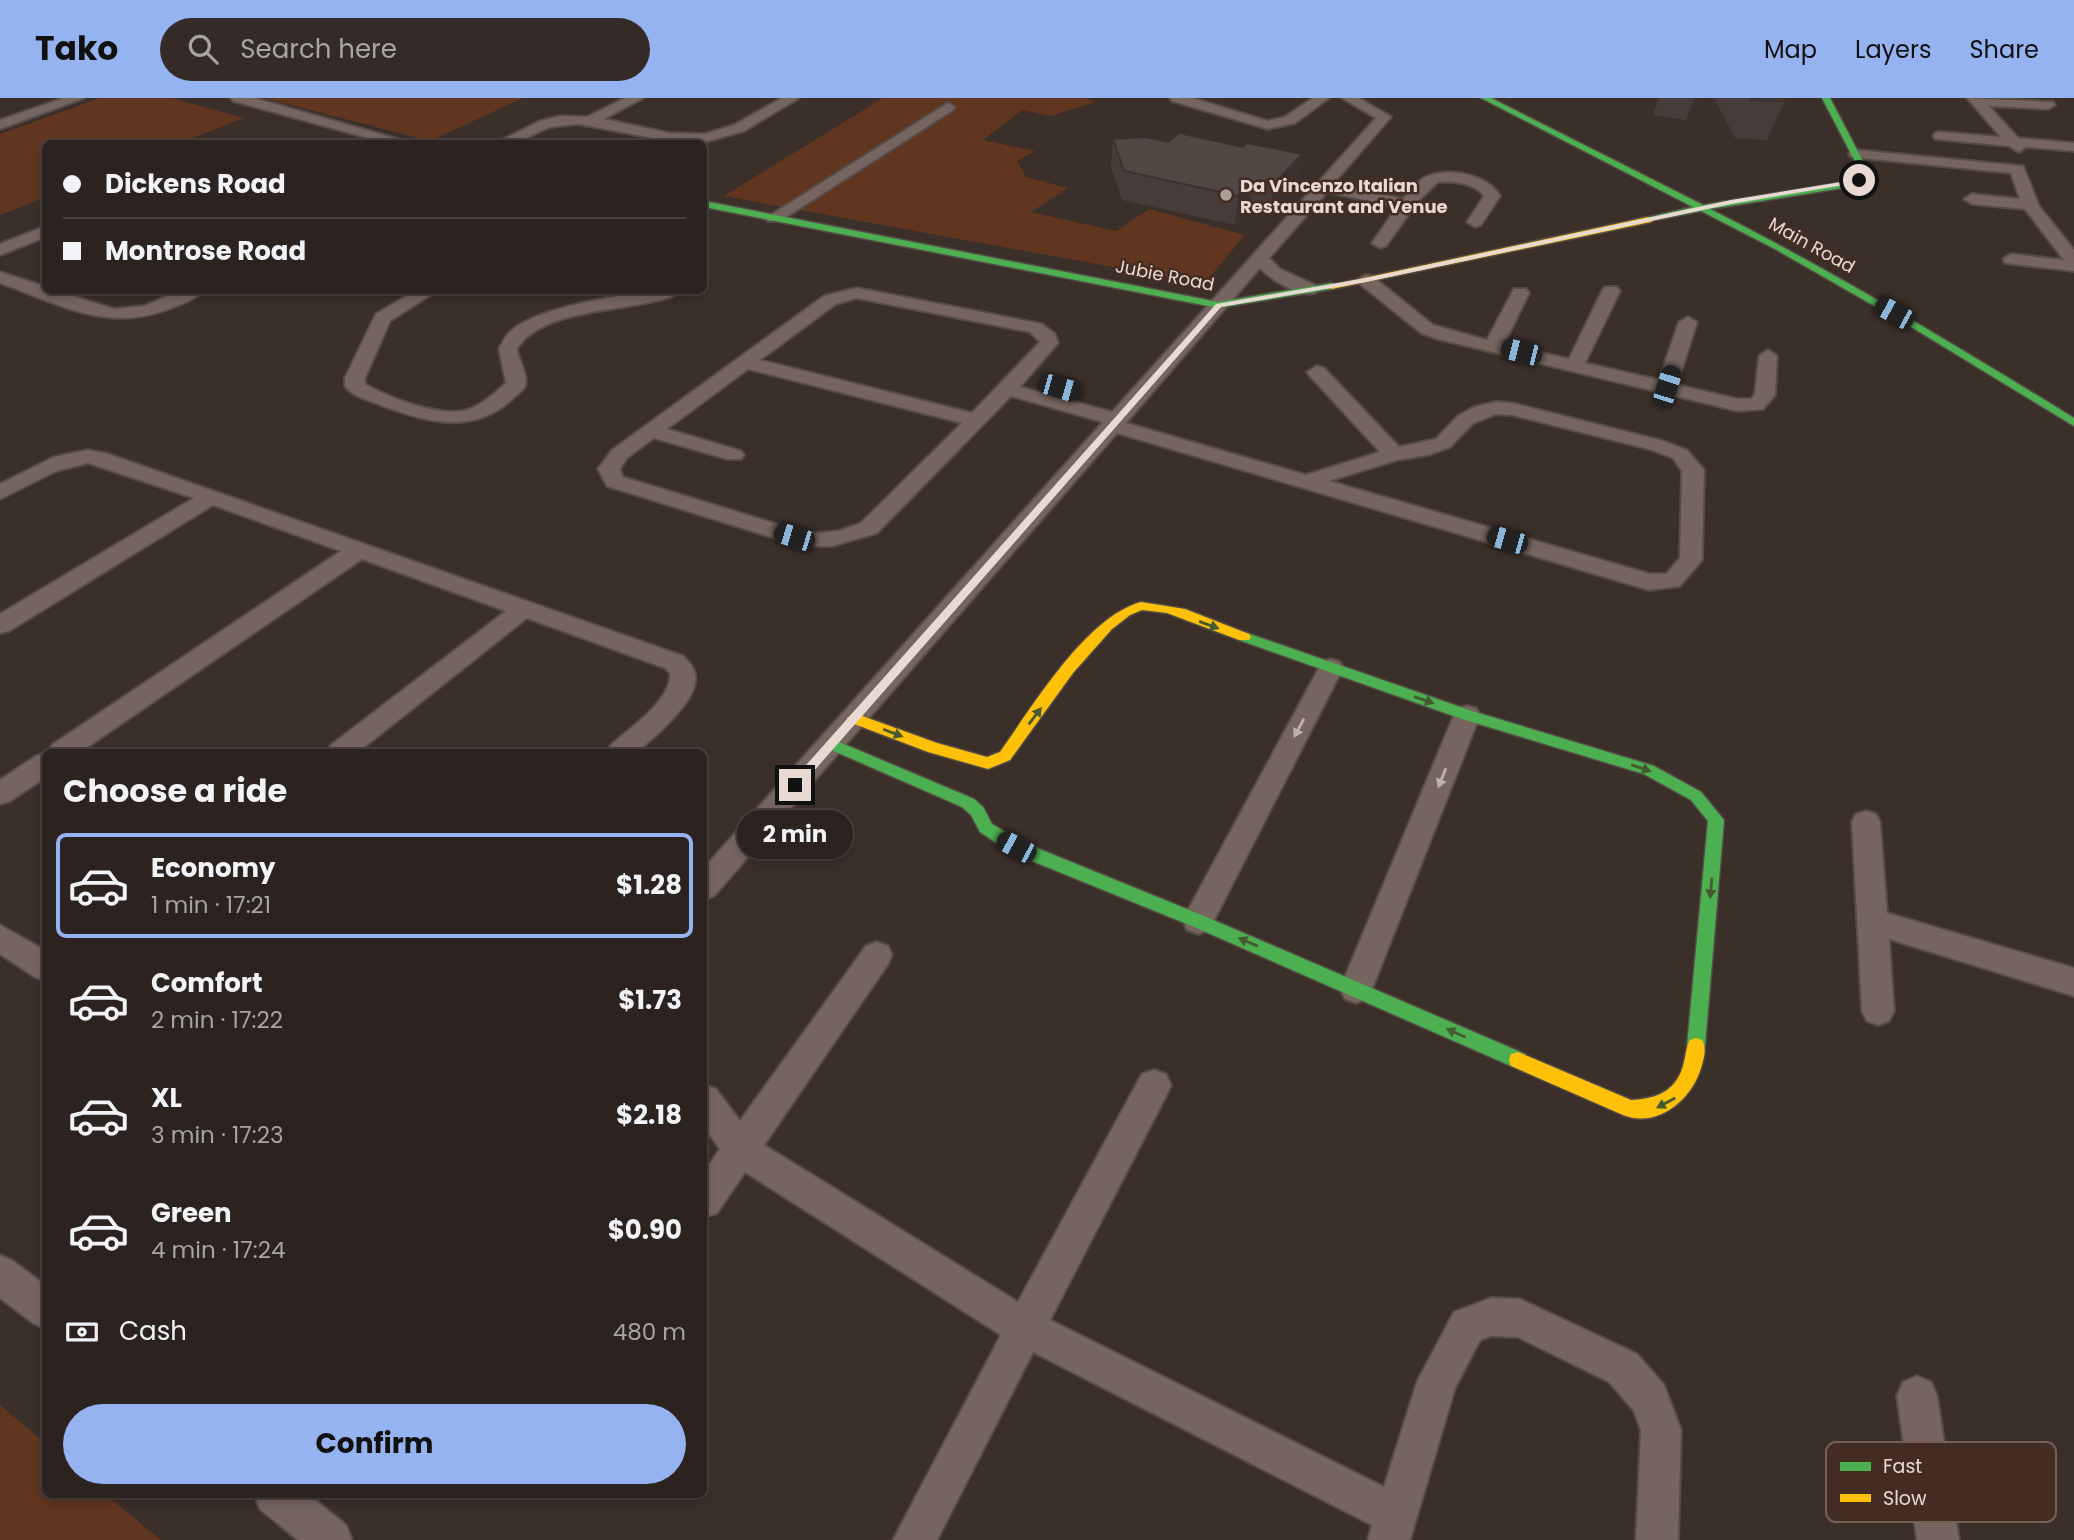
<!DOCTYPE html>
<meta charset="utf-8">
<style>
:root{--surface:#2c2320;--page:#342b29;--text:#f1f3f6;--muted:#a6a4a5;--line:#48403e;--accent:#95b2f1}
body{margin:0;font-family:Poppins,sans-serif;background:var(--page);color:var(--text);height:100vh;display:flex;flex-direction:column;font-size:26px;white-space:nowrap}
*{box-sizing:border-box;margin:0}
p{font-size:23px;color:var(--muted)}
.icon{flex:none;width:38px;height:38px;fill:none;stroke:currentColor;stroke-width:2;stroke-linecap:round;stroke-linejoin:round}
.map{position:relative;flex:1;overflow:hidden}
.drawer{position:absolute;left:42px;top:651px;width:665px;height:749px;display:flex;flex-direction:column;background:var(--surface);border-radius:10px;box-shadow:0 4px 10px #0003,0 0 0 2px var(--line)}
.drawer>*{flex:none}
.top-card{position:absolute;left:42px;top:42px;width:665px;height:154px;border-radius:10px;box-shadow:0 4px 10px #0003,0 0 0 2px var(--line);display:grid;align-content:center;height:154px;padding:0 21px;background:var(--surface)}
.end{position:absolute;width:32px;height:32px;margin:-16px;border:9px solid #e8d9d2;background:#111;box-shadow:0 0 0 4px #111}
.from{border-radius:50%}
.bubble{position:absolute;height:49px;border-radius:24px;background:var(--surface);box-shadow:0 4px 10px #0003,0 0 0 2px var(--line);font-size:23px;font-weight:700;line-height:49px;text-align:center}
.car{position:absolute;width:21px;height:42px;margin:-21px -10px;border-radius:9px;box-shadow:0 0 5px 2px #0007;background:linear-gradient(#222 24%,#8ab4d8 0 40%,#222 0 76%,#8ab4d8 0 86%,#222 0)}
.top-card b{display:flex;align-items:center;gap:24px;height:66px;font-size:26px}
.top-card b+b{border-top:2px solid var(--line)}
.top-card i{width:18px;height:18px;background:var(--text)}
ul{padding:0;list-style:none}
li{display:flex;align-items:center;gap:21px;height:105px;margin:0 14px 10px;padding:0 7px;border:4px solid transparent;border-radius:10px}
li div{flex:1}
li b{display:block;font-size:26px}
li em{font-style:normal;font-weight:700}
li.current{border-color:var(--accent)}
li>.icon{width:63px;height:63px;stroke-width:1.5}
h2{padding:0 21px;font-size:32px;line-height:84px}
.pay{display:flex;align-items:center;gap:18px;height:77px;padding:0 21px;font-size:26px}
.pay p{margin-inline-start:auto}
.button{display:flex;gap:14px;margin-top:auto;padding:14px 21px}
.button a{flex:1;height:80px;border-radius:42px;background:var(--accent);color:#111;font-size:28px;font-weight:700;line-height:80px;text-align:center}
header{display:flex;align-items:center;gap:42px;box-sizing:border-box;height:98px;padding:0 35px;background:var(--accent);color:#111}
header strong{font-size:33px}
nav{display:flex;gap:38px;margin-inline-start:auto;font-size:24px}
.search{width:490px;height:63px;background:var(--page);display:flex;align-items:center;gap:18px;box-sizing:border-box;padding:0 24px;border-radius:38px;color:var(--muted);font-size:26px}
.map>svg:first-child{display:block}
.green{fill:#613620}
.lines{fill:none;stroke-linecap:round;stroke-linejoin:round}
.street-casing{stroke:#554b47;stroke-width:4}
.fast-casing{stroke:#554b47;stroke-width:3}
.slow-casing{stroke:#554b47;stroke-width:3}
.street{fill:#75645f;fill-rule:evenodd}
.fast{fill:#4caf50;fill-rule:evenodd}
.slow{fill:#ffc107;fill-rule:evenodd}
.wall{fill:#463d3a}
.shaded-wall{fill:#39322f}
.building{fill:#514743;stroke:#39322f;stroke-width:2}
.oneway{fill:#465a32}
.oneway2{fill:#c0b0aa}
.route{fill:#e8d9d2}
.poi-dot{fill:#ab9e97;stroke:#432c22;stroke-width:2.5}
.labels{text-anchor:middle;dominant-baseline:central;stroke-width:5;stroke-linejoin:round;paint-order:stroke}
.far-poi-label{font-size:18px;font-weight:bold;fill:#e8d9d2;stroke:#432c22;text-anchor:start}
.far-street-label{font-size:18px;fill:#e8d9d2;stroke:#432c22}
.key{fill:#432c22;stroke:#756057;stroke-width:2}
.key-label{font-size:19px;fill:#e8d9d2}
</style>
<header>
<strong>Tako</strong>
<div class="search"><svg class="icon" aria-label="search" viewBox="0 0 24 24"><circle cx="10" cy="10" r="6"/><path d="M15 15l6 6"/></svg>Search here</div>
<nav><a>Map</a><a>Layers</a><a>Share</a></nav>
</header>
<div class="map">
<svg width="2074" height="1442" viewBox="0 0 2074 1442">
<rect width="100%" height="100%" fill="#3b2f2a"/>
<!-- green -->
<path class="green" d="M100 0H171L244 20 180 45 46 46 45 99 0 117V36Z
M264 0H523L430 43Z
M883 0H1084L1095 4 1051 18 1022 12 983 42 1035 53 1017 63 1026 79 1068 90 1031 114 1116 133 1149 111 1245 137 1208 181 1190 183 724 98Z
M0 1307 45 1345 46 1396 106 1397 161 1442H0Z"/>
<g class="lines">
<!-- street casing -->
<g class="street-casing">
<path id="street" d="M64 0H84L0 31V22Z
M231 0H254L415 46H390L233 3Z
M625 0H643L604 21 669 35 705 36 734 27 782 0H799L744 33 705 44 669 43 578 26 550 29 513 46H494L540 23 561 18 587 19Z
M1170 0H1192L1268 23 1285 19 1313 0H1329L1295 25 1268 31 1172 3Z
M1342 0H1359L1391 19 1333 86 1403 101C1410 93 1418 82 1428 78 1450 69 1488 77 1500 98L1481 127 1475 129 1467 124 1484 98C1475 85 1453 83 1438 84L1418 103 1386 148 1380 150 1372 145 1397 109 1327 94 1269 160 1280 171 1315 187 1318 191 1315 195C1299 199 1271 182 1260 170L1126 325 1306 377 1380 354 1310 278 1307 274 1317 268 1324 270 1399 349 1436 341 1458 318 1474 309 1496 304 1512 305 1663 343 1687 352 1704 372 1702 462 1680 488 1649 492 1117 335 714 798 704 802V770L1103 324 1011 298 877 435 832 448H800L607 388 598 371 612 352 824 198 857 190 1042 226 1055 236 1058 245 1020 289 1112 314 1376 20ZM857 200 1030 234 1040 244 972 315 760 262 836 206ZM748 271 962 325 861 425 839 433 809 436 623 379 620 371 627 360 654 340 727 361H741L744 357 741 353 667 331ZM1496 316 1512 317 1649 351 1673 360 1682 373 1680 460 1666 476H1650L1329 383 1397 362 1428 357 1450 349 1472 326Z
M1967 0 2053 4 2055 7 2048 11 1989 8 2018 40 2074 45V53L2026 49 2019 54 2009 48 1935 41 1933 38 1935 35 1940 34 2001 39Z
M948 5 955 9 953 12 780 123H768L766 120Z
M1856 52 2023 68 2039 108 2074 152V173L2005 165 2003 161 2011 156 2064 162 2025 111 1972 106 1964 101 1972 96 2020 101 2011 75 1851 59 1849 56 1851 53Z
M46 128V139L0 157V146Z
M0 174 46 189V192H54L114 211 144 208 181 192H204C196 201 182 206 171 210 109 236 59 206 0 185Z
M1366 177 1372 178 1433 227 1487 242 1514 191H1526L1529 195 1504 246 1569 261 1602 193 1605 189H1617L1620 193 1585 265 1659 282 1679 224 1688 219 1697 224 1677 287 1738 301H1751L1755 296 1759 258 1768 252 1777 258 1775 297 1763 311 1738 313 1438 241 1421 235 1360 186 1357 182Z
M417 192H438L390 223 365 280V286C389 300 443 321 470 311 484 305 495 295 506 285L499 251C502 245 506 237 511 233 540 207 643 192 681 192 673 201 658 202 646 205 609 213 538 215 517 251 518 261 529 278 525 288 523 293 514 299 510 303 470 338 422 323 378 306 366 301 353 299 345 288V280L376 216Z
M88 352 108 356 683 558C688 563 694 569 695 576 701 601 653 640 637 654H607L611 647C629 631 673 601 670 575L665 570 527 520 358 654H327L331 647 506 513 362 461 80 654H48L52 647 341 453 213 407 9 533 0 535V516L194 400 88 365 56 373 0 401V386L54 359Z
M1331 561 1340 564 1343 570 1209 832 1198 836 1187 832 1183 823 1187 814 1319 570 1322 564Z
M1467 608 1476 610 1480 617 1372 891 1367 901 1356 905 1345 901 1340 891 1454 617 1458 610Z
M46 655V679L10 703 0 706V682L36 658Z
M1866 713 1876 716 1880 724 1887 815 2074 870V898L1889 841 1894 913 1889 923 1878 927 1867 923 1862 913 1852 724 1856 716Z
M0 827 46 853V883L35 879 0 856Z
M877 844 888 848 892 857 888 866 764 1047 1018 1204 1142 976 1154 972 1166 976 1171 987 1166 998 1050 1222 1384 1389 1417 1284 1454 1214 1491 1200 1520 1201 1637 1256 1664 1287 1681 1332 1678 1442H1636L1641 1332 1634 1313 1609 1284 1518 1239 1491 1238 1480 1242 1455 1290 1410 1442H1368L1372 1427 1033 1254 937 1442H893L1001 1237 745 1074 717 1115 704 1120V1074L720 1051 704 1029V987L716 991 740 1023 866 848Z
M0 1157 13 1163 46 1188V1231L33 1225 0 1200Z
M1917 1278 1931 1284 1937 1298 1959 1442H1917L1897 1298 1903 1284Z
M254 1396H308L346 1427 352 1442H298L260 1411Z"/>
</g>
<!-- fast casing -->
<g class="fast-casing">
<path id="fast" d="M1481 0H1491L1703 107 1852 83 1859 77V71L1822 0H1830L1867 71 1866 80 1855 88 1710 111C1835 174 1955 247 2074 320V328L1913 230 1775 151 1701 113 1645 124V120L1693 109Z
M704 103 1218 204 1332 185 1337 188 1332 191 1218 210 704 109Z
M1244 534 1472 613 1654 668 1701 694 1724 722 1705 948 1702 954 1696 956 1690 954 1687 948 1708 723 1691 702 1644 676 1462 621 1239 542 1237 539 1239 536Z
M832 641 974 701 983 709 992 726 1022 744 1204 818 1525 956 1527 962 1525 968 1518 970 1511 968 1192 828 1010 754 980 734 971 717 962 709 827 650 825 646Z"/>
</g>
<!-- slow casing -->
<g class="slow-casing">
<path id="slow" d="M1648 119 1653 122 1651 124 1332 191 1327 188Z
M1141 504 1185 511 1249 536 1251 539 1249 542H1239L1167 515 1142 512 1130 517 1112 531 1073 575 1010 662 988 671 928 654 849 624 847 620 854 615 937 645 987 659 1000 654C1033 608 1086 519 1141 504Z
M1696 940 1702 942C1707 951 1704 960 1701 970 1692 1001 1658 1031 1623 1017L1511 968 1509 962 1511 956 1518 954 1631 1002C1658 1001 1678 992 1684 964 1686 956 1686 949 1690 942Z"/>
</g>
<!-- street -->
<use href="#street" class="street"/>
<!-- fast -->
<use href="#fast" class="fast"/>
<!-- slow -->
<use href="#slow" class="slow"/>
</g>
<!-- wall -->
<path class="wall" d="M1659 0H1698L1686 22 1653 17Z
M1714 0H1783L1785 3 1767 42 1735 40Z
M1113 41 1169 44 1302 56 1298 85 1270 115 1249 113 1235 127 1122 102 1111 69Z"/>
<!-- shaded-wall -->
<path class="shaded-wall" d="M1694 0H1698L1686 22Z
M1302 56 1298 85 1270 115 1274 86Z
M1253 84 1249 113 1235 127 1238 98Z"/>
<!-- building -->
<path class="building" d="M1751 0H1783L1785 3 1752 2Z
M1179 35 1243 49 1247 45 1302 56 1274 86 1253 84 1238 98 1124 73 1113 41 1145 39 1169 44Z"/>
<!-- one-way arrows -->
<defs><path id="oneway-solid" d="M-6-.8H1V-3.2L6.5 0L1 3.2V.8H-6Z" transform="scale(1.75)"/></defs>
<g class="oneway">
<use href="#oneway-solid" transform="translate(1209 527) rotate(20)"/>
<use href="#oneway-solid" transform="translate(1424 602) rotate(19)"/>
<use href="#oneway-solid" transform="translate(1035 618) rotate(-53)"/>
<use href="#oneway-solid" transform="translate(893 635) rotate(21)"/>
<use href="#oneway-solid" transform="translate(1641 670) rotate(19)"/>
<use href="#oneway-solid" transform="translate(1711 790) rotate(95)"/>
<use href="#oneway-solid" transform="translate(1248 844) rotate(-157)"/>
<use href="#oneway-solid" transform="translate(1456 935) rotate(-156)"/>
<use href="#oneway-solid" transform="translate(1666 1005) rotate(152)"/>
</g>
<g class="oneway2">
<use href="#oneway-solid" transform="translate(1299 630) rotate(118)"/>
<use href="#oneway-solid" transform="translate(1442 680) rotate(112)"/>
</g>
<!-- route -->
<path class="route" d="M1859 81 1862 84 1731 106 1366 184 1221 209 799 690H791V684L1216 206 1366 180 1731 102Z"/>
<!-- markers -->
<circle class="poi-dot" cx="1226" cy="97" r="7"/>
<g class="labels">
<!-- far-poi labels -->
<g class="far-poi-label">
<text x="1240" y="87">Da Vincenzo Italian<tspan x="1240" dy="21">Restaurant and Venue</tspan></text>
</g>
<!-- far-street labels -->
<g class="far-street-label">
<text transform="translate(1812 147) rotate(29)">Main Road</text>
<text transform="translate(1165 177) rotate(11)">Jubie Road</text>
</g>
</g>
<!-- legend -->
<rect x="1826" y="1344" width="230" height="80" rx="10" class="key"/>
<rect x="1840" y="1364" width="31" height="9" fill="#4caf50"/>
<rect x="1840" y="1396" width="31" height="8" fill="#ffc107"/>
<g class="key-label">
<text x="1883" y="1375">Fast</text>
<text x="1883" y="1407">Slow</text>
</g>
</svg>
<i class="end from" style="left:1859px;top:82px"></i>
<i class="end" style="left:795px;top:687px"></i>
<div class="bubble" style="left:737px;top:712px;width:116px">2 min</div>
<i class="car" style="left:1894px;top:215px;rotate:299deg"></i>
<i class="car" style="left:1521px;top:254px;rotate:284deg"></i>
<i class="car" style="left:1667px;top:288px;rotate:18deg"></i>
<i class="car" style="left:1060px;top:290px;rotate:106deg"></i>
<i class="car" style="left:794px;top:439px;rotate:287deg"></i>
<i class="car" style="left:1507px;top:442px;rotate:286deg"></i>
<i class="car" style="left:1016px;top:749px;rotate:298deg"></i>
<div class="top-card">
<b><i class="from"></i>Dickens Road</b>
<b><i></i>Montrose Road</b>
</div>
<section class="drawer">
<h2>Choose a ride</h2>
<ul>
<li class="current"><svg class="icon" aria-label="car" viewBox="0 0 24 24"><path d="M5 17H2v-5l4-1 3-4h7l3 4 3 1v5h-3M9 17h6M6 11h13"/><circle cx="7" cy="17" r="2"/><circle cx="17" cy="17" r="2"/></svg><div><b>Economy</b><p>1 min · 17:21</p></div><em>$1.28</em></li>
<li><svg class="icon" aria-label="car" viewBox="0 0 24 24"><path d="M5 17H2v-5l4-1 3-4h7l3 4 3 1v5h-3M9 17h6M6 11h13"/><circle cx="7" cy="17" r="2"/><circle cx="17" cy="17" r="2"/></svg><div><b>Comfort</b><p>2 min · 17:22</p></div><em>$1.73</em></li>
<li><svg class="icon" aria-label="car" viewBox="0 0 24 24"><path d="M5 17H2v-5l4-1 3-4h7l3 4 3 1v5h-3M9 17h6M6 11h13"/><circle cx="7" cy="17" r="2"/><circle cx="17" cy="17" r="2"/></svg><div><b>XL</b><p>3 min · 17:23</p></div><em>$2.18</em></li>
<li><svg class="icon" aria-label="car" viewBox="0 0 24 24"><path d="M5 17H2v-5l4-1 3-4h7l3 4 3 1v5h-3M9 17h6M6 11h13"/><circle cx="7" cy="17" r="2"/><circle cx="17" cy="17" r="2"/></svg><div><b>Green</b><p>4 min · 17:24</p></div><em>$0.90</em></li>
</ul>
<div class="pay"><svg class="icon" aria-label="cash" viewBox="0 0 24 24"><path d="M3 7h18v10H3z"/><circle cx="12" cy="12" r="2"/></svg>Cash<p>480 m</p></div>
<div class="button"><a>Confirm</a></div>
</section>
</div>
